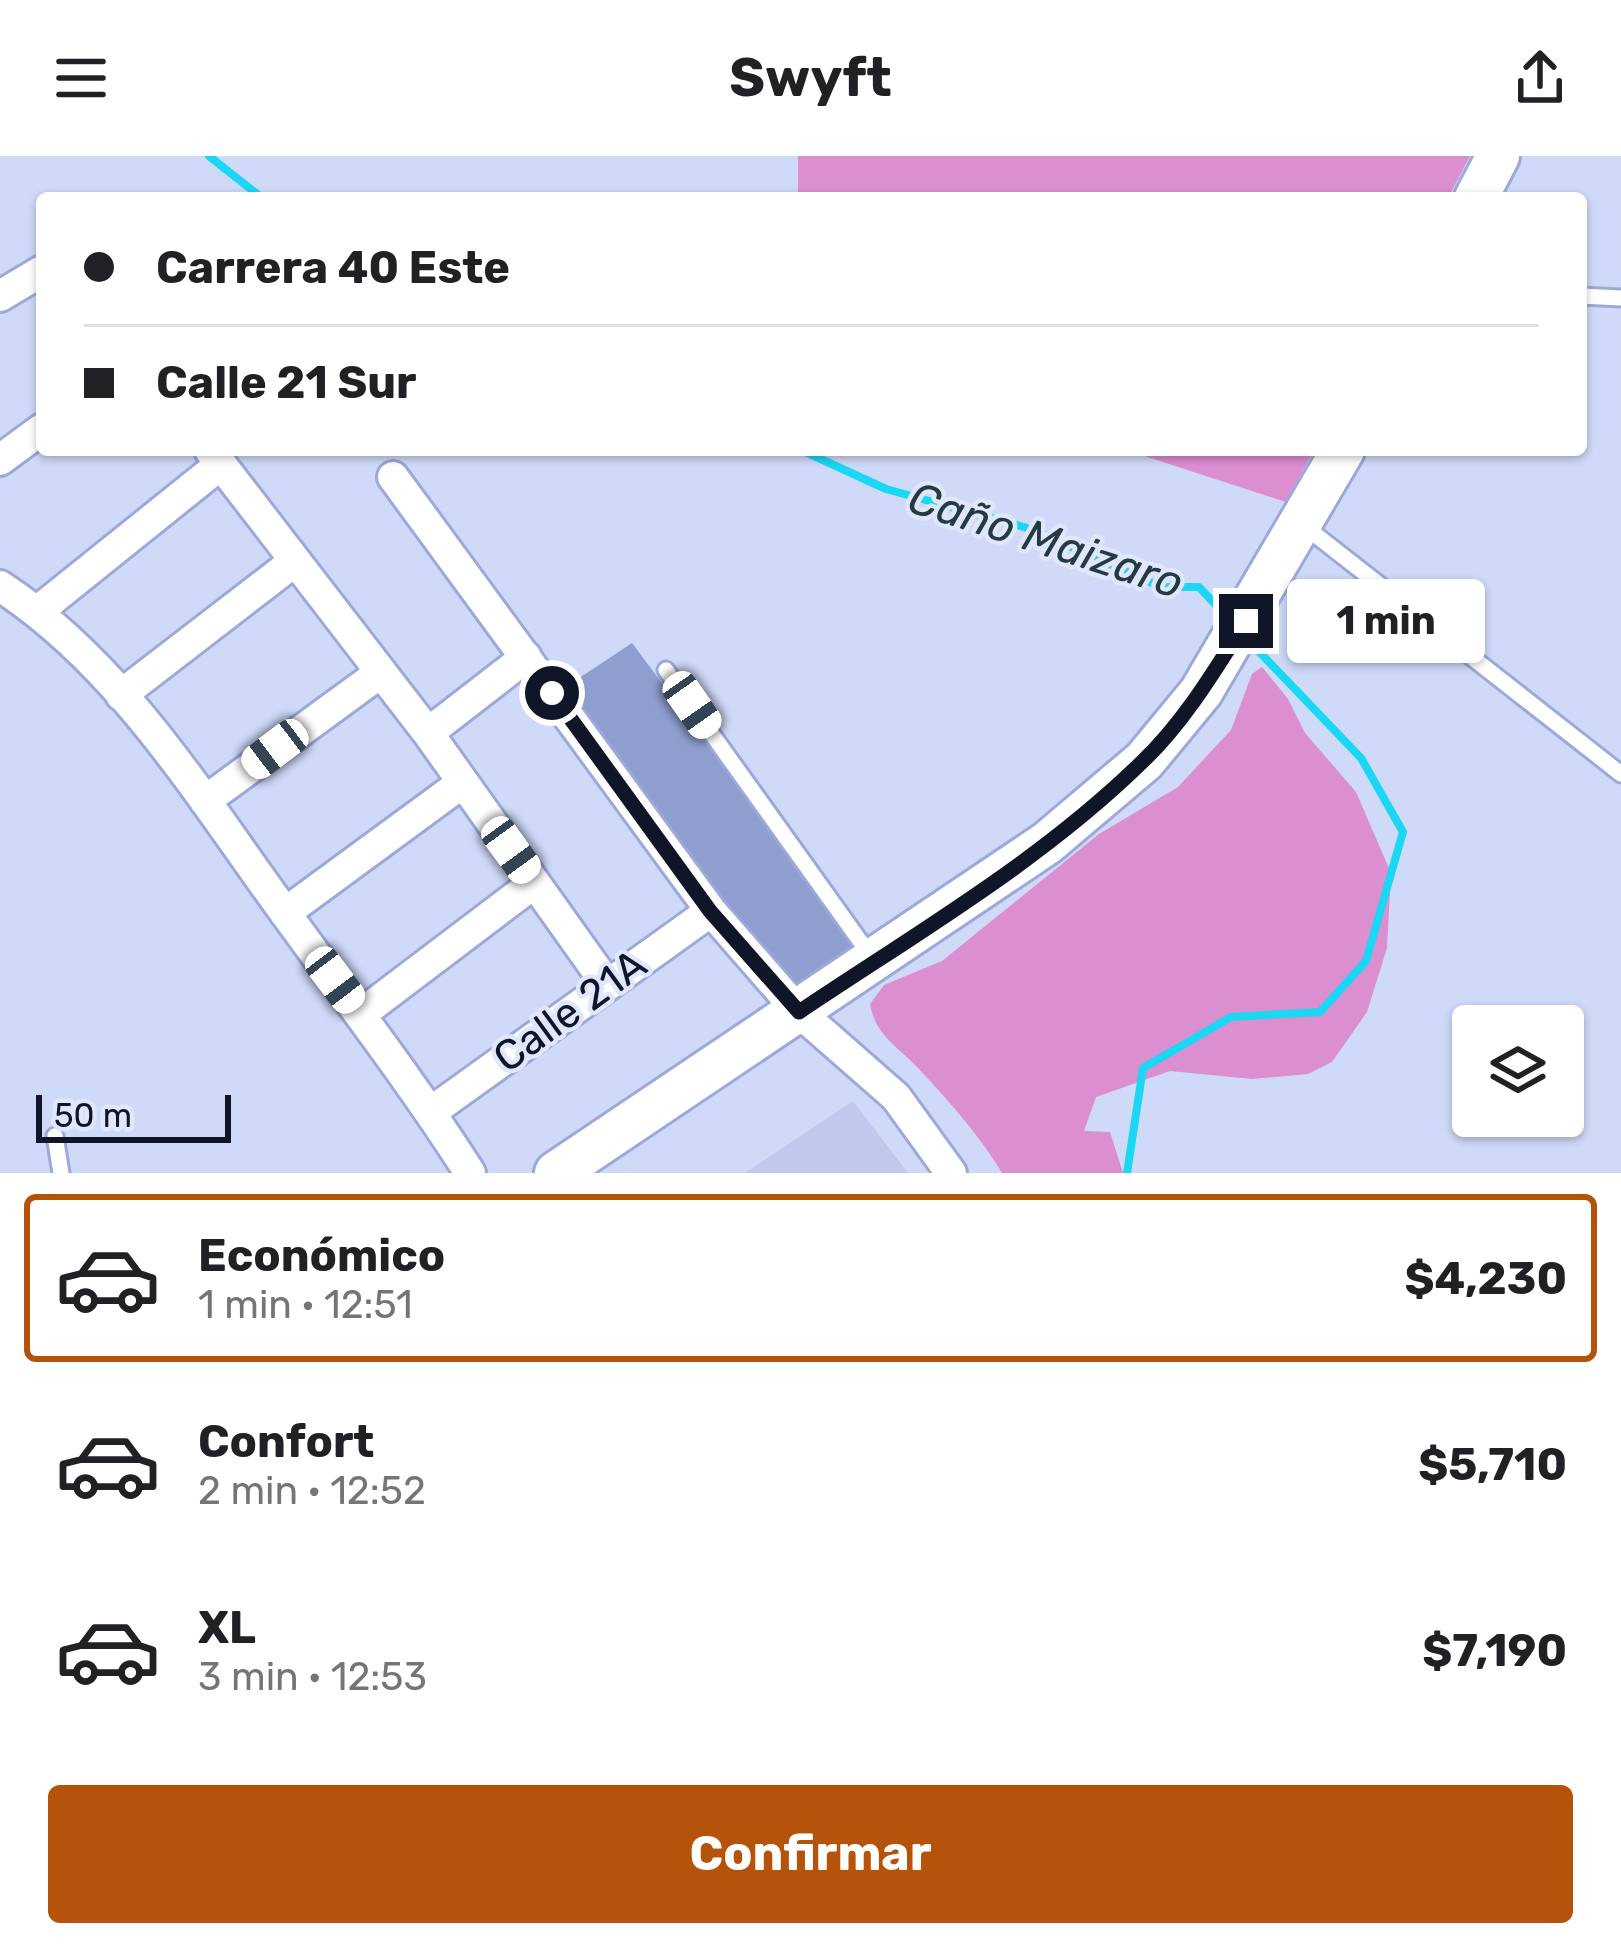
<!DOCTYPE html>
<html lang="es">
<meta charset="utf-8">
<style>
:root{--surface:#fff;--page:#f6f6f6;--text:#202124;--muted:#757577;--line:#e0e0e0;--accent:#b45309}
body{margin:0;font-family:Rubik,sans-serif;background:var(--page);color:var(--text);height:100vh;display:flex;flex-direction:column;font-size:45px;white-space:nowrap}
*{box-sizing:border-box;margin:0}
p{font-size:39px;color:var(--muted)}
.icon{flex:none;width:66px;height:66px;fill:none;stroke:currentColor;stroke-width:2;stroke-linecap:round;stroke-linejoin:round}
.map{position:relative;height:1017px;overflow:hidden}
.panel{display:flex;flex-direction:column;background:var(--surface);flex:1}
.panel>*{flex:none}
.hud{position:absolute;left:36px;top:36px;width:1551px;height:264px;border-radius:12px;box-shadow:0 3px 9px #0004;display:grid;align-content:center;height:264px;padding:0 48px;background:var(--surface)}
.buttons{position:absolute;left:1452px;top:849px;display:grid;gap:24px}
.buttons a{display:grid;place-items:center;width:132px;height:132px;border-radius:12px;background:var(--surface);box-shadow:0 3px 9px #0004;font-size:60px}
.scale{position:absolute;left:36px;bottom:30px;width:195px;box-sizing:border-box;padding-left:12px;border:6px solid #101527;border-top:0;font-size:33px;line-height:42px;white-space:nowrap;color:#101527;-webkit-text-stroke:9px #e0e7fc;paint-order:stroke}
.end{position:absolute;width:54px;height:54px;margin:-27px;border:15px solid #101527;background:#fff;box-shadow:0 0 0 6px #fff}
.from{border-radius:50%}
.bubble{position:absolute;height:84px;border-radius:12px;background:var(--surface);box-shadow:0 3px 9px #0004;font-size:39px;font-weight:700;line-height:84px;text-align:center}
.car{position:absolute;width:36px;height:72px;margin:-36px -18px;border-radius:15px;box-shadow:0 0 9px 3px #0007;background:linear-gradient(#fff 24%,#345 0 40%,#fff 0 76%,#345 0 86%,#fff 0)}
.hud b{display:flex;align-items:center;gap:42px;height:114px;font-size:45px}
.hud b+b{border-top:3px solid var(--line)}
.hud i{width:30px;height:30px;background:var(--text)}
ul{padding:21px 0 0;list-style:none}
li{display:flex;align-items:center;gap:36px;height:168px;margin:0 24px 18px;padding:0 24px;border:6px solid transparent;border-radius:12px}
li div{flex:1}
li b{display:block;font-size:45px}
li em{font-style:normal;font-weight:700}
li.current{border-color:var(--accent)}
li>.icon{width:108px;height:108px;stroke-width:1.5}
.button{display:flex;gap:24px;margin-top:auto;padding:24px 48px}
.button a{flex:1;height:138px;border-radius:12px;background:var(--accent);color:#fff;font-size:48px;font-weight:700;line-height:138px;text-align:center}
header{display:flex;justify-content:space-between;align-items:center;height:156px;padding:0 48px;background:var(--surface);font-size:54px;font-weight:700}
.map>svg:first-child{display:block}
.built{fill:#bfc9ec}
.green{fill:#db8ed0}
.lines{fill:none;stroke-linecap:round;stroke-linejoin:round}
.stream{stroke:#1bd7f3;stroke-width:8}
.building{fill:#8f9ecf}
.lane-casing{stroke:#9ba9db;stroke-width:21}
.street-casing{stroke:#9ba9db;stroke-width:36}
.secondary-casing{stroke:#9ba9db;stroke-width:48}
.lane{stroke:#fff;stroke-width:15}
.street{stroke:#fff;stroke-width:30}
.secondary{stroke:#fff;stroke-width:42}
.route{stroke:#101527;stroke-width:15}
.labels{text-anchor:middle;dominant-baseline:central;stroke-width:9;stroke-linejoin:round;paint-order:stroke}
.street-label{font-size:42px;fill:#101527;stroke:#e0e7fc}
.water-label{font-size:45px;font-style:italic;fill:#223c41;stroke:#e0e7fc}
</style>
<header><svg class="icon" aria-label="menu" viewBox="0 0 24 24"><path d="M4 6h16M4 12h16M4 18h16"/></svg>Swyft<svg class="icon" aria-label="share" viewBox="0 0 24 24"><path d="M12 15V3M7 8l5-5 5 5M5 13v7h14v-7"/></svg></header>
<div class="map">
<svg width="1621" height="1017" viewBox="0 0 1621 1017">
<rect width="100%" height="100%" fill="#cfd9f8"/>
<!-- built -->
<path class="built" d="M853 945 908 1017H745Z"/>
<!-- green -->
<path class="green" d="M798 0H1470L1448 42H798Z
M1126 294H1314L1286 346Z
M1262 511 1288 543 1305 577 1356 636 1391 717 1387 792 1367 856 1332 906 1308 918 1252 923 1170 915 1096 941 1084 975 1110 976 1123 1017H1002C981 981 948 944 919 913 898 890 876 881 870 848L884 829 942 805 1099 678 1178 631 1231 574 1252 518Z"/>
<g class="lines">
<!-- stream -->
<path class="stream" d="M209 0 262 42
M801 294 886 333 1031 373 1161 431H1199L1228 462
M1127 1017 1143 912 1231 861 1320 856 1366 805 1403 676 1361 602 1246 482"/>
</g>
<!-- building -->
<path class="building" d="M632 487 863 796 796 841 558 536Z"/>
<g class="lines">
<!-- lane casing -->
<g class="lane-casing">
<path id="lane" d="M1581 140 1621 142
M1303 369 1621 618
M666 514 870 799
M55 980 61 1017"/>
</g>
<!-- street casing -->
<g class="street-casing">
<path id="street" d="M0 140 42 115
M210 294 428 577 606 827
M0 304 42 273
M393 321 711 755 799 856 896 941 951 1017
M0 430C120 508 200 640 283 754 346 841 412 926 470 1017
M38 455 221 308
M121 539 295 405
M428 577 526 501
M205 645 380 517
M285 757 462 627
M361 858 534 727
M431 956 711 755"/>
</g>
<!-- secondary casing -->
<g class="secondary-casing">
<path id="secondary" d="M1476 42 1498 0
M556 1017 1047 687 1144 605 1201 536 1343 294"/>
</g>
<!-- lane -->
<use href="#lane" class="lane"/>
<!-- street -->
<use href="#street" class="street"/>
<!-- secondary -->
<use href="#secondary" class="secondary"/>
</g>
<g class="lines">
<!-- route -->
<path class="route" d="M552 537 710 755 799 856C915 778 1041 705 1142 606 1184 566 1215 514 1246 465"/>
</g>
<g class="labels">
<!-- street labels -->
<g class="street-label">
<text transform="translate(570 855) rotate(-36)">Calle 21A</text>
</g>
<!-- water labels -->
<g class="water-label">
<text transform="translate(1046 384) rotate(18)">Caño Maizaro</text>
</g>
</g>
</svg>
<div class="buttons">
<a><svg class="icon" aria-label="layers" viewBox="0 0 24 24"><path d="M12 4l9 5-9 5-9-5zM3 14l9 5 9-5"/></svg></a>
</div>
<div class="scale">50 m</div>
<i class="end from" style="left:552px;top:537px"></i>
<i class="end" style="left:1246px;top:465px"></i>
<div class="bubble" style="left:1287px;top:423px;width:198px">1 min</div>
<i class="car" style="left:692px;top:549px;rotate:145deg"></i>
<i class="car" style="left:275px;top:593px;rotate:233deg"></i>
<i class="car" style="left:511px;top:694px;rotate:144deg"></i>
<i class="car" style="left:335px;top:824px;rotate:143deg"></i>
<div class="hud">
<b><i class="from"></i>Carrera 40 Este</b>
<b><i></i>Calle 21 Sur</b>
</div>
</div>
<section class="panel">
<ul>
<li class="current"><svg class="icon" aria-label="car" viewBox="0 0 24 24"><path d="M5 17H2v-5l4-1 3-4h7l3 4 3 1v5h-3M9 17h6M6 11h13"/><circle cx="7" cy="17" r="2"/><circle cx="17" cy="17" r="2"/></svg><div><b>Económico</b><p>1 min · 12:51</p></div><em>$4,230</em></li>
<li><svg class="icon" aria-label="car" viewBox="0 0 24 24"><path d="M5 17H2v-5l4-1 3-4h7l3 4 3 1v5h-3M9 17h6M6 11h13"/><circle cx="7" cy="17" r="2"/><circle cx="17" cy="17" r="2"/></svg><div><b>Confort</b><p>2 min · 12:52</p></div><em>$5,710</em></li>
<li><svg class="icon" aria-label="car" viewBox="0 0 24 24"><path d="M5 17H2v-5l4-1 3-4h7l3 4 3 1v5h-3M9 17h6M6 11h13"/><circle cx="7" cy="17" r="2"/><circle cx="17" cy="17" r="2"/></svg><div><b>XL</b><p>3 min · 12:53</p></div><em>$7,190</em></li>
</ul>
<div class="button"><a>Confirmar</a></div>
</section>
